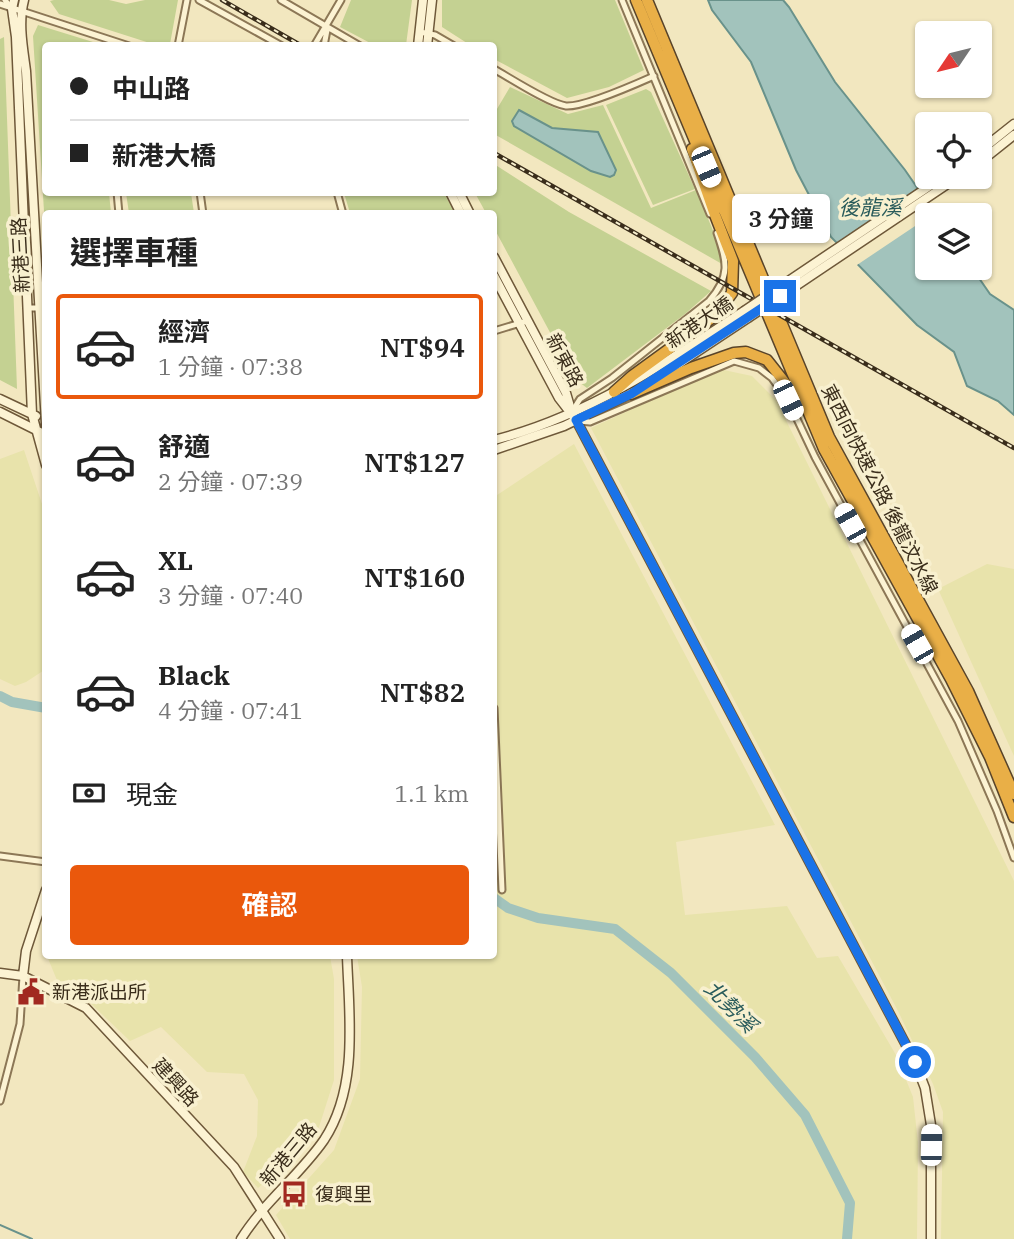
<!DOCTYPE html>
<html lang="zh-TW">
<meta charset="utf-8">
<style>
:root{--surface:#fff;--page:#f6f6f6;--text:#222;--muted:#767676;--line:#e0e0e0;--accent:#ea580c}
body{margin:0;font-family:"IBM Plex Serif","Noto Sans TC",serif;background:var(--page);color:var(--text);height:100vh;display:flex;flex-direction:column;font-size:26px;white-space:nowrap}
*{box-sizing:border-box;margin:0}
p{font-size:23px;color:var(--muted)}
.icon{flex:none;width:38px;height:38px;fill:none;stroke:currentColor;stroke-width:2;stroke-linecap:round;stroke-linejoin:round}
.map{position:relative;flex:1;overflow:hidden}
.sheet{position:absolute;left:42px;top:210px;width:455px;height:749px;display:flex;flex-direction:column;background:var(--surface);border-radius:7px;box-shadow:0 2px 5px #0004}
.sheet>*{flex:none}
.hud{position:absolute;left:42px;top:42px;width:455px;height:154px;border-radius:7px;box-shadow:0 2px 5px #0004;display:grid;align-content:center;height:154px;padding:0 28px;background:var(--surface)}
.needle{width:46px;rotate:235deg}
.tools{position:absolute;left:915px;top:21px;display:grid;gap:14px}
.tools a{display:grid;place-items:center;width:77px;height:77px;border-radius:7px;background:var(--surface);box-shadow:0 2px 5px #0004;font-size:35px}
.end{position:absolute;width:32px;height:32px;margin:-16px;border:9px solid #1a73e8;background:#fff;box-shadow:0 0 0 4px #fff}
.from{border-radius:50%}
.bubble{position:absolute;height:49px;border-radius:7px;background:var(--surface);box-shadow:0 2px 5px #0004;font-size:23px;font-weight:600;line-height:49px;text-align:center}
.car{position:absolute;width:21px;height:42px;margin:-21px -10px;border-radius:9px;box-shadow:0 0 5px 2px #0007;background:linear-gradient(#fff 24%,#345 0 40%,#fff 0 76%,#345 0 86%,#fff 0)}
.hud b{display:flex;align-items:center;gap:24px;height:66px;font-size:26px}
.hud b+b{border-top:2px solid var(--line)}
.hud i{width:18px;height:18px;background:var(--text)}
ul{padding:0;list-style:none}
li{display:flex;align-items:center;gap:21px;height:105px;margin:0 14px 10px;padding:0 14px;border:4px solid transparent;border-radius:7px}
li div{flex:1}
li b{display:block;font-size:26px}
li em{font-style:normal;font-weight:600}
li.on{border-color:var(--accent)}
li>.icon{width:63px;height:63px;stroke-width:1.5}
h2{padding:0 28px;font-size:32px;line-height:84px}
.pay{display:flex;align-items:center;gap:18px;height:77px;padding:0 28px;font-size:26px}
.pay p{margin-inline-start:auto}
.button{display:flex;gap:14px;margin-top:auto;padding:14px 28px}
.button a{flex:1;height:80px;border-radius:7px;background:var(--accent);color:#fff;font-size:28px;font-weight:600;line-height:80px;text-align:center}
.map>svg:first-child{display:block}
.farmland{fill:#e8e3ab}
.green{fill:#c4d192}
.water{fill:#a2c3bc;stroke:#69928b;stroke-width:2}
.pier{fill:#f2e7bf}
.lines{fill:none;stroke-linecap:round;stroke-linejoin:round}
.stream{stroke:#69928b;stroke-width:2}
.river{stroke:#a2c3bc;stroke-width:10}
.street-tunnel{stroke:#cdc29e;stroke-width:5;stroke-dasharray:5 2.5;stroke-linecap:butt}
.street-casing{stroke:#8c7756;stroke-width:9}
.secondary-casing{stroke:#6e5839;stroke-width:11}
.highway-casing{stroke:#59442a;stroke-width:13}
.street{stroke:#fcf3d3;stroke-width:5}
.secondary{stroke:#fcf3d3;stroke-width:8}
.highway{stroke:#e9af47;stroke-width:10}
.rail-casing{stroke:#3a2d1b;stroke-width:4.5}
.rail{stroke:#f8f0cf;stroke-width:2;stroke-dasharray:5;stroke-linecap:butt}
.secondary-bridge-casing{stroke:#6e5839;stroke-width:11;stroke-linecap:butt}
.secondary-bridge{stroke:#fcf3d3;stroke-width:8}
.route{stroke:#1a73e8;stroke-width:9}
.labels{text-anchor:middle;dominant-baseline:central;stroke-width:7;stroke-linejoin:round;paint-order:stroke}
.street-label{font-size:19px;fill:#3a2d1b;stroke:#f8f0cf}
.poi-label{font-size:19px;fill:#3a2d1b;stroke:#f8f0cf;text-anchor:start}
.water-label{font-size:21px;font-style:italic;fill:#295b5b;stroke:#f8f0cf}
</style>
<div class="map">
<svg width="1014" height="1239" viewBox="0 0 1014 1239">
<rect width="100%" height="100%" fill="#f2e7bf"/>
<!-- farmland -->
<path class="farmland" d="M719 369 752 376 776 400 1014 881V1239H941L943 1112 933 1084 898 1011 591 428Z
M574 444 775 825 676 842 685 915 787 906 817 958 838 956 896 1055 913 1097 918 1143 917 1239H290L276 1215 334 1150 360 1079 362 987 357 956H494V497Z
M24 450 45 513 46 669 26 682 15 686 0 679V459Z
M987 564 1014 569V756L938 589Z
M47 956H330L334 979V1080L319 1127 287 1163 258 1188 243 1172 257 1136 258 1100 244 1074 207 1072 161 1027 130 1041 84 997 59 985Z"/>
<!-- green -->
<path class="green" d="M54 0H109L126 4 145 0H178L170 44 156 45 59 14 50 1Z
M351 0H412L406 45H374L340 27Z
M442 0H615L644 70 609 87 567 98 494 59V46L470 45 442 27Z
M38 25 93 42 94 45 46 46V192L109 193 111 213 46 214 45 227 33 36Z
M4 37 17 389 0 380V39Z
M510 87 568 114 603 105 651 208 696 190 717 240 722 264 494 134V114Z
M646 89 651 92 695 189 653 205 606 105Z
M494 164 569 212 711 291 685 314 587 388 575 379 494 228V214L486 213 475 193 494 192Z
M126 193H191L194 213H129Z
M344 193H444L455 213H350Z"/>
<!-- water -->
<path class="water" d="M708 0H783L789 7 835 82 905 170 936 215H928V268H972L990 294 1014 310V415L998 401 967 386 954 352 917 325 831 237 796 170 751 62 712 10Z
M519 110 552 128 598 132 616 170 614 175 610 177 591 171 514 126 512 121Z"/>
<!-- pier -->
<path class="pier" d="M925 194 937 211 928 215 927 218 854 267 839 251Z"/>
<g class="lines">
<!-- stream -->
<path class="stream" d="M0 1225 32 1239"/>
<!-- river -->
<path class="river" d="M0 696 12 702 46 708
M494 898 508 908 538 918 615 929 671 973 755 1057 805 1115 850 1203 847 1239"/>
<!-- street-tunnel -->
<path class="street-tunnel" d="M688 334 702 371"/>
<!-- street casing -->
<g class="street-casing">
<path id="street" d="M5 0 12 9
M199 0 282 46
M281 0 360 46
M622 0 710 214
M0 4 129 46
M420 32 435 35 454 46
M178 46 187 0
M314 46 341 0
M324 46 327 30
M494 69C510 78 550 104 566 106 585 107 636 84 654 76
M117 192 119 214
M200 192 203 214
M337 192 343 214
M28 308H46
M494 331 527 321
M573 410 580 399 612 378 709 301C731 276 727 262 717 233
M579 421 590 422 734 361 759 368 772 378 788 400 815 457 958 721 997 811 1014 858
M494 708 502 890
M0 856 46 862
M0 1101 20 1024 23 976"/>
</g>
<!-- secondary casing -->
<g class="secondary-casing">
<path id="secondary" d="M14 0 12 9 16 37 32 414 46 465
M24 0C18 23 23 48 26 71L46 424
M418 46 423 0
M427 46 432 0
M980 151 1014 124
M980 162 1014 135
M450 192 461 214
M459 192 470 214
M494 257 566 393 571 410
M494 276 559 398 576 420 915 1062 925 1088 931 1125V1239
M653 381 748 318
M0 399 36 416
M0 412 46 435
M494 440C586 417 666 363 744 311
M494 450 564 426 636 391
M0 973 23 976 86 1008 234 1167 280 1239
M23 976 26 951 46 890
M241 1239C264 1202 299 1176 324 1140 359 1087 349 1015 347 956"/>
</g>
<!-- highway casing -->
<g class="highway-casing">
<path id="highway" d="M636 0 824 449 951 679 990 757 1014 817
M647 0 829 437 968 691 1014 794
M614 392 632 376 716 315 732 293 733 261 715 215 692 149
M631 394 691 368 734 353 746 352 767 360 798 399"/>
</g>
<!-- street -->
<use href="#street" class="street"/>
<!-- secondary -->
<use href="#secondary" class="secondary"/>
<!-- highway -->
<use href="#highway" class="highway"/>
<!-- rail casing -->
<g class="rail-casing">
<path id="rail" d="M222 0 302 46
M494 153 1014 448"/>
</g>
<!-- rail -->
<use href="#rail" class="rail"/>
<!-- secondary-bridge casing -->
<g class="secondary-bridge-casing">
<path id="secondary-bridge" d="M744 311 943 177
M748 318 958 177"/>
</g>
<!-- secondary-bridge -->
<use href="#secondary-bridge" class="secondary-bridge"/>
</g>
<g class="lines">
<!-- route -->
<path class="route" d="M780 296 631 394 576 420 915 1062"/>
</g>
<!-- icons -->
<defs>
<g id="civic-bare" transform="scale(2.1)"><path d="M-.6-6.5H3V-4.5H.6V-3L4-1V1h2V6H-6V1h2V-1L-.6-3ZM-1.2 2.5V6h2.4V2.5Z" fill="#a12920" stroke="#f8f0cf" stroke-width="2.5" paint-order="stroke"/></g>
<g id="bus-bare" transform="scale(2.1)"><path d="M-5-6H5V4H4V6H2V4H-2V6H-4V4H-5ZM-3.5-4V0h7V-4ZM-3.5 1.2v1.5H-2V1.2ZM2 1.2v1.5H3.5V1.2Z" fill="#a12920" stroke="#f8f0cf" stroke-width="2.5" paint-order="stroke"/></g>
</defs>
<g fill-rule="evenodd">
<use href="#civic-bare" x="31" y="992"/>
<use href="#bus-bare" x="294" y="1194"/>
</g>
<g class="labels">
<!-- street labels -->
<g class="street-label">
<text transform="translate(20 255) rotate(-93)">新港三路</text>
<text transform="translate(699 322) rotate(-34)">新港大橋</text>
<text transform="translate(565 360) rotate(62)">新東路</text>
<text transform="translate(880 489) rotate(63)">東西向快速公路 後龍汶水線</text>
<text transform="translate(176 1082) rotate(47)">建興路</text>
<text transform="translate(288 1154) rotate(-50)">新港三路</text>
</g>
<!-- poi labels -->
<g class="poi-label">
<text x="52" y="992">新港派出所</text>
<text x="315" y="1194">復興里</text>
</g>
<!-- water labels -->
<g class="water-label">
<text x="870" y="207">後龍溪</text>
<text transform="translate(731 1006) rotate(45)">北勢溪</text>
</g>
</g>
</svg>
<div class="tools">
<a><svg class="needle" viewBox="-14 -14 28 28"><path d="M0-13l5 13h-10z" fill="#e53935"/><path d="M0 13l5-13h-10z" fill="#767676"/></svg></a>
<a><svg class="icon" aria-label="locate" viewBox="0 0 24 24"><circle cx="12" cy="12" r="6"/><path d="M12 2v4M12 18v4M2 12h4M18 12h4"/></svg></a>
<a><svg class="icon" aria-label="layers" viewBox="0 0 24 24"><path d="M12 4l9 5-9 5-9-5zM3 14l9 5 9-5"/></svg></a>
</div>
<i class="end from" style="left:915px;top:1062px"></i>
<i class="end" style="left:780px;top:296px"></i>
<div class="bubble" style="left:732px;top:194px;width:98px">3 分鐘</div>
<i class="car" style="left:706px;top:167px;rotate:157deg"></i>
<i class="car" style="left:788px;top:400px;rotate:155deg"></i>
<i class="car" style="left:850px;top:523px;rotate:331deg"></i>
<i class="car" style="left:917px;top:644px;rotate:330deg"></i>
<i class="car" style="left:931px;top:1145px;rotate:1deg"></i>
<div class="hud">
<b><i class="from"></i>中山路</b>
<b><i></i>新港大橋</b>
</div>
<section class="sheet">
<h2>選擇車種</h2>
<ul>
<li class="on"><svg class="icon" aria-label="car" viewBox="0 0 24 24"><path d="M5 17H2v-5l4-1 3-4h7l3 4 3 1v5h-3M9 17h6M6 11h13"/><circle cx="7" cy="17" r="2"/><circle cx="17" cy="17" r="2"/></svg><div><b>經濟</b><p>1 分鐘 · 07:38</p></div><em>NT$94</em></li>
<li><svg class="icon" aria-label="car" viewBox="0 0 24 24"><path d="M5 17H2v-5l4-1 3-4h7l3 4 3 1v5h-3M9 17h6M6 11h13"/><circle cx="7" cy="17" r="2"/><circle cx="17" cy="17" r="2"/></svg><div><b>舒適</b><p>2 分鐘 · 07:39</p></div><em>NT$127</em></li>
<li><svg class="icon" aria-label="car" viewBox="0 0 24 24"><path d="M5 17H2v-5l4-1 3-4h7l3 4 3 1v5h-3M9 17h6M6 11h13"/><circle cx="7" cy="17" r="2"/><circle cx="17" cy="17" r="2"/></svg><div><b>XL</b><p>3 分鐘 · 07:40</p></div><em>NT$160</em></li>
<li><svg class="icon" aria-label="car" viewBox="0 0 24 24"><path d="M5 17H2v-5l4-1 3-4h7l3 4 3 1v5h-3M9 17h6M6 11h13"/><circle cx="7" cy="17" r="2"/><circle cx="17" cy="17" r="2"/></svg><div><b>Black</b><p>4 分鐘 · 07:41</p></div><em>NT$82</em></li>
</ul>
<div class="pay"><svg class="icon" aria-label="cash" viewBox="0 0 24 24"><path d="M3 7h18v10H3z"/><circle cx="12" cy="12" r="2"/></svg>現金<p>1.1 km</p></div>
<div class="button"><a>確認</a></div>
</section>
</div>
